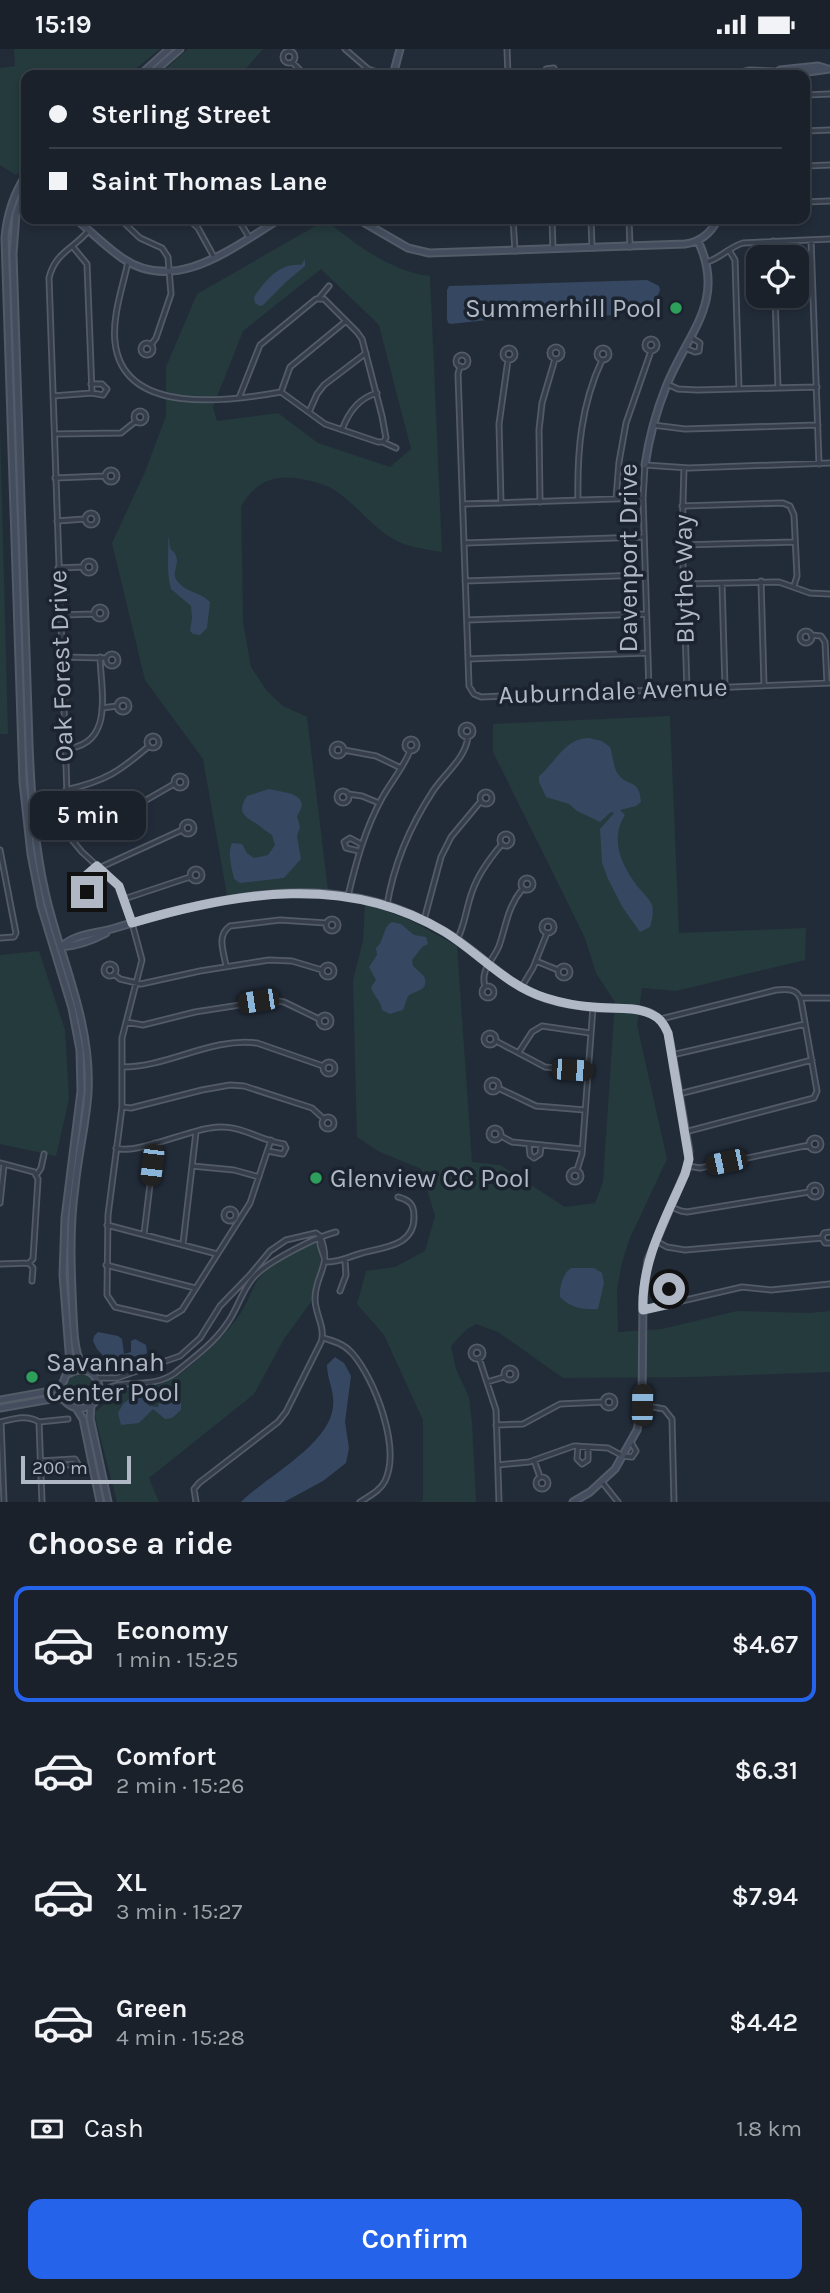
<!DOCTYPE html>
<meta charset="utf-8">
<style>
:root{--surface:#1a212b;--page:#232933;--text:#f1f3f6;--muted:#9fa3a9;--line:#383e47;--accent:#2563eb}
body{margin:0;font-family:Karla,sans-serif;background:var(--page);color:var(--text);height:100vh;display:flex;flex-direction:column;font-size:26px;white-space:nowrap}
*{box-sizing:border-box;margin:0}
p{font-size:23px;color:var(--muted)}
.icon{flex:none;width:38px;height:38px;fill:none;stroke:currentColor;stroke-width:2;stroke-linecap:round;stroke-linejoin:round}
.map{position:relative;height:1453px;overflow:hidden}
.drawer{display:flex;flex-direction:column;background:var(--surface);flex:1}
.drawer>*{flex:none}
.top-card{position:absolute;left:21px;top:21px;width:789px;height:154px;border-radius:14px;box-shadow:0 4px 10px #0003,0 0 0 2px var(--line);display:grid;align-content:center;height:154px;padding:0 28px;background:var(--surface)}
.tools{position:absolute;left:746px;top:196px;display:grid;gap:14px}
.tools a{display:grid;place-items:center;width:63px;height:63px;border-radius:14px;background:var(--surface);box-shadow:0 4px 10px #0003,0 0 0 2px var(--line);font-size:35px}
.scale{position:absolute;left:21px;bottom:18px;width:110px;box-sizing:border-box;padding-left:7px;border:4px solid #b0b8c6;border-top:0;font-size:19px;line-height:24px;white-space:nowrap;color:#b0b8c6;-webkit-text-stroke:5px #1b232e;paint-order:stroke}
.end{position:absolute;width:32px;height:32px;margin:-16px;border:9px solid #b0b8c6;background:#111;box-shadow:0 0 0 4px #111}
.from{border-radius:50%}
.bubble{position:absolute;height:49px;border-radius:14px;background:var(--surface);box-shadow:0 4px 10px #0003,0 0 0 2px var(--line);font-size:23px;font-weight:600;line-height:49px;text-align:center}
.car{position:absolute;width:21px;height:42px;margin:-21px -10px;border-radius:9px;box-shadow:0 0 5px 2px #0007;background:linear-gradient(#222 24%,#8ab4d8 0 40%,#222 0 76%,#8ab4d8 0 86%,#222 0)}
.top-card b{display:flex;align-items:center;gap:24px;height:66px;font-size:26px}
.top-card b+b{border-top:2px solid var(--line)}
.top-card i{width:18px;height:18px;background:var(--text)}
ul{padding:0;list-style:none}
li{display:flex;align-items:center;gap:21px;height:116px;margin:0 14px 10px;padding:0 14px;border:4px solid transparent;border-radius:14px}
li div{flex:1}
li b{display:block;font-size:26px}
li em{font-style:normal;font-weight:600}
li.current{border-color:var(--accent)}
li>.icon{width:63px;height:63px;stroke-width:1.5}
h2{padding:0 28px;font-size:32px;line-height:84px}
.pay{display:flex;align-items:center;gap:18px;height:77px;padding:0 28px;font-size:26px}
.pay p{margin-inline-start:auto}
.button{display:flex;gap:14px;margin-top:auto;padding:14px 28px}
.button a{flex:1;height:80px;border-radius:14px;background:var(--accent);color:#fff;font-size:28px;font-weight:600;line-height:80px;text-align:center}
.status{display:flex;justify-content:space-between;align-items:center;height:49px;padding:0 35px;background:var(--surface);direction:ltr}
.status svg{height:19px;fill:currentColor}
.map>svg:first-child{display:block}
.green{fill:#253a3c;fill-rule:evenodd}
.water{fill:#364761}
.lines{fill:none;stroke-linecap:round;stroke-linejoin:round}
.street-casing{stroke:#535b68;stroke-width:7}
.secondary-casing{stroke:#535b68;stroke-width:9}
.street{stroke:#353e4a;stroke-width:3.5}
.secondary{stroke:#434d5d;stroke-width:5}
.route{stroke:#b0b8c6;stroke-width:9}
.leisure-dot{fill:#2e9e5b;stroke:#1b232e;stroke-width:2.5}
.labels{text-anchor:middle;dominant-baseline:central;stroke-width:7;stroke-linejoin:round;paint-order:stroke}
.poi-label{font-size:26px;fill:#b0b8c6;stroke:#1b232e;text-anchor:start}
.street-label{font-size:26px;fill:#b0b8c6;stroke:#1b232e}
</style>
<div class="status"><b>15:19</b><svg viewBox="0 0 49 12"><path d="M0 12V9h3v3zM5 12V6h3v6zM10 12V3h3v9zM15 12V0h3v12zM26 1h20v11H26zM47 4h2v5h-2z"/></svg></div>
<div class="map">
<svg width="830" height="1453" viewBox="0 0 830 1453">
<rect width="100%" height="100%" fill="#222c39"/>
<!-- green -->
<path class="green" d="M14 0H160L128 26H26V118L16 126 0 116V19L15 17Z
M188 0H263L240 26H159Z
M326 171C354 195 392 223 430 227L442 503C424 500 405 498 390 488 371 476 358 458 340 445 331 438 322 435 311 432 279 424 259 428 241 457L243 573 251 618 267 642 283 657 307 668 328 841 268 840 227 846 203 710 145 631 112 494 145 423 166 367V318L197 245ZM321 220 379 276 411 400 390 418 318 394 278 364 217 372 213 358 243 282Z
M0 377 8 685H0Z
M670 667 679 884 806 879 805 911 676 942 642 939 637 976 667 1110 629 1191 622 1213 617 1241 618 1283 662 1280 737 1262 810 1264 830 1262V1323L692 1328 563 1329 498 1283 476 1275 466 1281 451 1297 456 1320 469 1348 472 1374 476 1453H420L423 1451V1371L384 1286 357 1255 366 1222 395 1218 425 1202 435 1167 421 1120 380 1103 357 1088 353 931 363 892 365 854 410 871 457 897 472 1113 500 1116 565 1158 595 1154 603 1133 615 953 596 924 585 889 493 703V675Z
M39 902 65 981 69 1050 56 1107 0 1095V906Z
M315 1194 320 1205 321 1216 311 1253 284 1290 254 1345 149 1429 159 1453H117L94 1364 115 1346 121 1337C131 1337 143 1339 153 1337 181 1333 227 1286 242 1262 250 1250 252 1235 263 1225 274 1214 294 1204 308 1195Z
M76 1324C89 1324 104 1333 95 1348 81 1374 44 1338 76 1324Z"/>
<!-- water -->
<path class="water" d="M305 210V217L287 232 263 256 260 257 255 254 254 248C266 231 279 214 301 216Z
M647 231 659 237 660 241 655 254C627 272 591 265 560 266 523 267 487 271 451 275L448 274 447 270V241L449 237Z
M168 488C170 491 169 494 170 498 172 504 174 501 176 507 180 516 170 524 178 533 187 544 199 542 210 553L207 579 200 586 193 585 190 582 192 569 191 557 171 540C166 522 169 506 168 488Z
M589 689 602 692 610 698C613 706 613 718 618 725 628 739 639 728 641 753L636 757 620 761 625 766C609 791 622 817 638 838 643 844 649 849 652 856 654 862 652 872 650 878L640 883 623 859 608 830 602 814 600 780 614 764 611 763 600 773 577 762 569 755 546 748 539 733V727C557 712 564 690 589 689Z
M269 740C284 744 313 744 297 767L300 778 297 787 301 810 284 829 240 834 234 830C232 819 227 805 232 794L242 795 247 804 254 809 268 806 275 796 272 786C267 783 262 779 257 775 243 767 237 763 247 747Z
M392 873 401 875 414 886 426 888 428 895 422 898 412 911 413 917 424 927C430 942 416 941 408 947L403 961 390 965 382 961C381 951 373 947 371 938L376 931 369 918 377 906 376 899C385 892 382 878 392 873Z
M571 1219H594L602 1224 604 1234 598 1260C583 1261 571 1259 560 1248 559 1239 563 1224 571 1219Z
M98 1283 118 1287 122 1290 124 1305 131 1303V1292L135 1290 146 1296 147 1304 138 1309 131 1306 127 1312 123 1310 114 1314 109 1313 97 1300 93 1292 94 1287Z
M335 1308 344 1314 351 1327 345 1373 349 1399 346 1414 323 1432 284 1453H241C267 1427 329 1396 333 1358 335 1342 327 1331 327 1316Z
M132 1338 144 1342 143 1348 149 1357 158 1358 162 1345 170 1339 175 1340 181 1351V1361L172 1369 165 1370 153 1360 139 1374 121 1376 118 1364 123 1355 134 1346Z"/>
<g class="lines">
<!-- street casing -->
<g class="street-casing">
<path id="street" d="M345 0 368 20 387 26 488 23 511 26
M507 0 508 26
M283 8a6 6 0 1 1 12 0a6 6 0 1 1-12 0Z
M292 13 305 26
M545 26 546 20 554 19 556 26
M805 46 830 45
M805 82 830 81
M805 117 830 116
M805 153 830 152
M120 170 140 189 162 199 168 208 171 245 156 289 151 296
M188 170 198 179 214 208
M238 170 249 188
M513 170 515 202
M552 170 553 200
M591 170 592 199
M629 170 630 198
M89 181C74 200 55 203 49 229L68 773 72 791 82 803 119 837 132 874 142 911 122 989V1058L108 1166 107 1246 115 1258 167 1270 182 1261 250 1154 271 1091
M811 191 819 415
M773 192V208
M729 201 735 211 739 340
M128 213C123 237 112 267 115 293 123 368 230 352 281 343L325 375 378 393H383L386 389 382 367 362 290 357 283 324 250H316L260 296 239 349
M707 213C721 209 729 198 743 194L830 190
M775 247 778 339
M319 249 329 237
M645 296a6 6 0 1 1 12 0a6 6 0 1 1-12 0Z
M141 300a6 6 0 1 1 12 0a6 6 0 1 1-12 0Z
M550 304a6 6 0 1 1 12 0a6 6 0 1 1-12 0Z
M685 299 695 303 699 302 700 294 692 289
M503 305a6 6 0 1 1 12 0a6 6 0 1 1-12 0Z
M597 305a6 6 0 1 1 12 0a6 6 0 1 1-12 0Z
M456 312a6 6 0 1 1 12 0a6 6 0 1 1-12 0Z
M460 317 458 325 469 637 474 645 481 648 830 634
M91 335H102L107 340 103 346 92 344
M667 335 678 340 697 341 817 338
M281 343 290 318 346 272
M53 347 92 344 87 215 73 198
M134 368a6 6 0 1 1 12 0a6 6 0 1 1-12 0Z
M309 363 317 345 324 336 366 304
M653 376 685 380 818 376
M342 381C348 364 359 349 377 344
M55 385 121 384 136 372
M383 393 396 399
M684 419 682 486 687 641
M105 427a6 6 0 1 1 12 0a6 6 0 1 1-12 0Z
M55 429 105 427
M616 450 619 413 626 374 651 302
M578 451C577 402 581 356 602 311
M540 453 539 381 542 354 555 310
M501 454 499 375 508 311
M463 455 643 449
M682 457 783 454 790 457 794 466 797 527 794 537
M85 470a6 6 0 1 1 12 0a6 6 0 1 1-12 0Z
M57 472 85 470
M464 494 644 488
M682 496 795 493
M83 518a6 6 0 1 1 12 0a6 6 0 1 1-12 0Z
M58 519 83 518
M465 532 645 526
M761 532 764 636
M684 535 779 533 810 544 830 545
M722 535 725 638
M94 564a6 6 0 1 1 12 0a6 6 0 1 1-12 0Z
M60 566 94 565
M467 571 646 565
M800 588a6 6 0 1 1 12 0a6 6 0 1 1-12 0Z
M811 586 821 587 825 593 827 634
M106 611a6 6 0 1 1 12 0a6 6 0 1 1-12 0Z
M61 608 106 609
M468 610 647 604
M649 642 643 449 645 416 689 419 830 414
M117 657a6 6 0 1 1 12 0a6 6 0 1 1-12 0Z
M102 659 117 657
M461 682a6 6 0 1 1 12 0a6 6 0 1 1-12 0Z
M147 693a6 6 0 1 1 12 0a6 6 0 1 1-12 0Z
M405 696a6 6 0 1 1 12 0a6 6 0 1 1-12 0Z
M332 701a6 6 0 1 1 12 0a6 6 0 1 1-12 0Z
M64 700C115 697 101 643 100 608
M344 701 376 707 401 719
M174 733a6 6 0 1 1 12 0a6 6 0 1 1-12 0Z
M66 741C105 732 119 723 149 697
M337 748a6 6 0 1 1 12 0a6 6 0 1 1-12 0Z
M480 749a6 6 0 1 1 12 0a6 6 0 1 1-12 0Z
M348 745 362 747 379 754
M182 779a6 6 0 1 1 12 0a6 6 0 1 1-12 0Z
M70 782 96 776 122 765 174 735
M500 791a6 6 0 1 1 12 0a6 6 0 1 1-12 0Z
M0 801 16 884 14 888 0 889
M359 802 346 799 344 793 350 789 361 795
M99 819 182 781
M190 826a6 6 0 1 1 12 0a6 6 0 1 1-12 0Z
M521 835a6 6 0 1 1 12 0a6 6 0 1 1-12 0Z
M81 849a6 6 0 1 1 12 0a6 6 0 1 1-12 0Z
M83 845 81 839 82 830 97 817
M348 847C356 813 365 780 382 749 391 733 403 719 410 702
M124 850 190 828
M387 856C394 814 410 777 433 742 445 724 465 710 468 688
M326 876a6 6 0 1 1 12 0a6 6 0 1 1-12 0Z
M424 871 441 808 451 788 481 752
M542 878a6 6 0 1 1 12 0a6 6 0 1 1-12 0Z
M457 891C465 876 466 859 472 843 478 825 490 809 502 795
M536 912 558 921
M104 921a6 6 0 1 1 12 0a6 6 0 1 1-12 0Z
M322 922a6 6 0 1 1 12 0a6 6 0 1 1-12 0Z
M226 917C224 903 216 887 230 877L280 871 326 874
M558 923a6 6 0 1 1 12 0a6 6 0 1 1-12 0Z
M114 925 120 930 141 935 200 922 269 911 292 912 322 921
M482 943a6 6 0 1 1 12 0a6 6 0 1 1-12 0Z
M485 938C480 920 493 912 499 897 507 874 507 859 523 839
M521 939 533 919 547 884
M801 949H830
M319 972a6 6 0 1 1 12 0a6 6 0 1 1-12 0Z
M661 970 776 941C787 940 797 939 801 951L817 1042 814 1049 685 1083
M126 973 143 976 195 963 272 951 284 953 319 970
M484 990a6 6 0 1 1 12 0a6 6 0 1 1-12 0Z
M496 992 545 1018 588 1022
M519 1003 532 983 542 977 590 984
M672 1006 805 975
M323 1019a6 6 0 1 1 12 0a6 6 0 1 1-12 0Z
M123 1018C168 1018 212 988 257 994L323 1017
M487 1037a6 6 0 1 1 12 0a6 6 0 1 1-12 0Z
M498 1039 536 1057 585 1061
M679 1045 812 1011
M122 1058 131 1059 202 1041 230 1036 244 1037 312 1059 324 1070
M322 1074a6 6 0 1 1 12 0a6 6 0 1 1-12 0Z
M489 1085a6 6 0 1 1 12 0a6 6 0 1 1-12 0Z
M501 1087 512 1093 582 1100
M809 1095a6 6 0 1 1 12 0a6 6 0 1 1-12 0Z
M529 1096 530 1106 534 1109 540 1105 541 1097
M116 1099C134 1106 187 1082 210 1079 242 1074 256 1091 284 1095L286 1099 283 1105 268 1102
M0 1114 34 1123 38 1130 33 1210 29 1214 0 1215
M192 1117 234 1121 259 1128
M688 1117 700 1119 809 1096
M577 1121 582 1105 593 958
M569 1127a6 6 0 1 1 12 0a6 6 0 1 1-12 0Z
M37 1125 41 1119 44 1105
M809 1142a6 6 0 1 1 12 0a6 6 0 1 1-12 0Z
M0 1154 4 1116
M671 1158 681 1162 687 1163 809 1143
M224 1166a6 6 0 1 1 12 0a6 6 0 1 1-12 0Z
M107 1176 217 1205
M830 1183 824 1184 822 1189 825 1194H830
M144 1185 155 1094
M320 1189V1196L325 1211
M656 1192 667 1198 685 1201 822 1189
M183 1195 196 1083
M325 1213C342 1213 347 1208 362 1204 384 1198 415 1197 414 1167 414 1155 409 1151 398 1148
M29 1214 33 1219 32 1232
M106 1216 195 1239
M340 1242 346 1226 345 1211
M670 1255 667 1244 671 1238 678 1241 682 1252
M643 1261 742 1238 771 1241 830 1235
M323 1289C334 1292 344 1295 352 1304 375 1330 401 1399 385 1432 380 1442 369 1447 360 1453
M471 1304a6 6 0 1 1 12 0a6 6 0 1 1-12 0Z
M479 1309 496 1361 499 1453
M504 1325a6 6 0 1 1 12 0a6 6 0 1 1-12 0Z
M97 1329H117L180 1307 200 1289 220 1257 250 1226 270 1202 286 1191 316 1184 320 1187
M487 1333 504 1328
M99 1345C119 1326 148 1343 175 1324 192 1310 213 1295 226 1276 237 1262 241 1243 253 1229 266 1213 316 1188 336 1183
M603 1353a6 6 0 1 1 12 0a6 6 0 1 1-12 0Z
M642 1356 664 1360 672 1370 674 1453
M0 1373C13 1370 27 1365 39 1373L42 1453
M1 1373 4 1453
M39 1373 68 1370
M496 1376 523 1375 560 1355 603 1353
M578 1397 577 1410 582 1415 588 1411V1398
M534 1411 540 1428
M40 1412 75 1410 78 1415 41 1418
M498 1416 529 1413 574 1397 608 1399 623 1407 632 1408 636 1402 631 1393
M536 1434a6 6 0 1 1 12 0a6 6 0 1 1-12 0Z
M602 1433 618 1453
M196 1453 194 1440 199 1434 278 1373 286 1363 321 1293C326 1279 315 1265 315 1250 315 1224 333 1218 320 1187"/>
</g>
<!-- secondary casing -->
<g class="secondary-casing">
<path id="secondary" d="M780 21 818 17 825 19
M140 26 169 0
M150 26 180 0
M393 26 400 0
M733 26 750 22 801 24 830 20
M26 126C13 146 7 165 5 189L23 733 31 805 41 857 72 959 80 1001 81 1042 65 1169 63 1226 70 1315C67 1329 53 1343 68 1355 72 1358 78 1360 83 1359 113 1354 98 1307 68 1325
M26 139 16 165 13 205 29 695C31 744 34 794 45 843 60 910 92 972 88 1044 86 1075 78 1106 75 1138 69 1180 71 1223 73 1265 74 1283 74 1307 85 1321
M76 170C91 183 105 197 122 209 176 246 233 198 280 170
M358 170 408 199 429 204 685 195C701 193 711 184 718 170
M645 416C649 389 656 363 666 338 687 284 727 253 698 192
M60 898C77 897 91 892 106 884
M61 898C76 884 96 885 115 879 210 850 315 824 410 865 431 874 452 886 470 900 495 919 515 939 545 949 562 955 579 957 597 959 615 960 638 957 654 966 664 972 668 982 670 993L689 1102 688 1117 648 1211 643 1249 642 1356 637 1381 615 1420 590 1443 573 1453
M0 1351 51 1342 61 1337
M91 1357 90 1369 108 1453
M0 1359 51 1350H64
M76 1359 83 1370 100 1453"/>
</g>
<!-- street -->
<use href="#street" class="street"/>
<!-- secondary -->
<use href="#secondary" class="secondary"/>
</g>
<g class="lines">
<!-- route -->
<path class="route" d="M87 843 83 845 81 839 82 830 97 817 119 837 132 874C235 843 348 824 445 883 480 905 507 937 546 949 562 954 577 957 593 958 611 960 634 957 651 965 660 969 664 975 668 984L689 1110 685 1125C666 1169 641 1212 643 1261L670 1255 667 1244 669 1240"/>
</g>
<!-- markers -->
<g class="leisure-dot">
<circle cx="676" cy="259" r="7"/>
<circle cx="316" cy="1129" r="7"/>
<circle cx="32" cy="1328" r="7"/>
</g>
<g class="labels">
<!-- poi labels -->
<g class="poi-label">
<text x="662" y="259" text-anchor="end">Summerhill Pool</text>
<text x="330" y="1129">Glenview CC Pool</text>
<text x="46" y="1313">Savannah<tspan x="46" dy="30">Center Pool</tspan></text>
</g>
<!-- street labels -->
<g class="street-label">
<text transform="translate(628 509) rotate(-90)">Davenport Drive</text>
<text transform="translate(684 530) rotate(-91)">Blythe Way</text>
<text transform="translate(61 617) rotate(-92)">Oak Forest Drive</text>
<text transform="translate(613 642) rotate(-2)">Auburndale Avenue</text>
</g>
</g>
</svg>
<div class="tools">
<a><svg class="icon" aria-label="locate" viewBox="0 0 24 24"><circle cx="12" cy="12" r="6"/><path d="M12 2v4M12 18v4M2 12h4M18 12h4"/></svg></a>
</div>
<div class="scale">200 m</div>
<i class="end from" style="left:669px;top:1240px"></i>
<i class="end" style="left:87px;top:843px"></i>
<div class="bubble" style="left:30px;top:742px;width:116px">5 min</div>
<i class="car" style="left:258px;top:952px;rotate:261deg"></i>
<i class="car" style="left:572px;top:1021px;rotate:94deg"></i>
<i class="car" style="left:726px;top:1113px;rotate:258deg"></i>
<i class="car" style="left:152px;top:1116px;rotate:187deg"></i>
<i class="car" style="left:642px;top:1356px;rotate:1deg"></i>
<div class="top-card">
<b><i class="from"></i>Sterling Street</b>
<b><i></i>Saint Thomas Lane</b>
</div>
</div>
<section class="drawer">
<h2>Choose a ride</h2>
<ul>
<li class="current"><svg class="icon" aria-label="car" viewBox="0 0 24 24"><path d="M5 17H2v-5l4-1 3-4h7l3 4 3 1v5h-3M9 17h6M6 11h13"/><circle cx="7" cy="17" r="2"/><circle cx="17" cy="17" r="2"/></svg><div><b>Economy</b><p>1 min · 15:25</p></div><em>$4.67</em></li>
<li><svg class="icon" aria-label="car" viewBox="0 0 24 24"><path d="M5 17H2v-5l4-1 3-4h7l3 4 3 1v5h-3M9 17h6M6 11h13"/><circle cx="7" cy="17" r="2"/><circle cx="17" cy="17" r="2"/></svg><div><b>Comfort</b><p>2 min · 15:26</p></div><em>$6.31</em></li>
<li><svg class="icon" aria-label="car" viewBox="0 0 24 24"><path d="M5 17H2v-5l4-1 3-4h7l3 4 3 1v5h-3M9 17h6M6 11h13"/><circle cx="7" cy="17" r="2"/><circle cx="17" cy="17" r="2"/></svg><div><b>XL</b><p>3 min · 15:27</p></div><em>$7.94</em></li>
<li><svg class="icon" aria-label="car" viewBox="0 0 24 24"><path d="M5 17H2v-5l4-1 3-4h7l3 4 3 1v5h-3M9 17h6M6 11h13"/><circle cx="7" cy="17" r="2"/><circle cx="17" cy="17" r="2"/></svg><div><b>Green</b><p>4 min · 15:28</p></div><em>$4.42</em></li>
</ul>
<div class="pay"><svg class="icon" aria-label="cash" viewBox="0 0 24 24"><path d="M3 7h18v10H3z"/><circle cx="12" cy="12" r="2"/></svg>Cash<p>1.8 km</p></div>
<div class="button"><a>Confirm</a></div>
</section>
